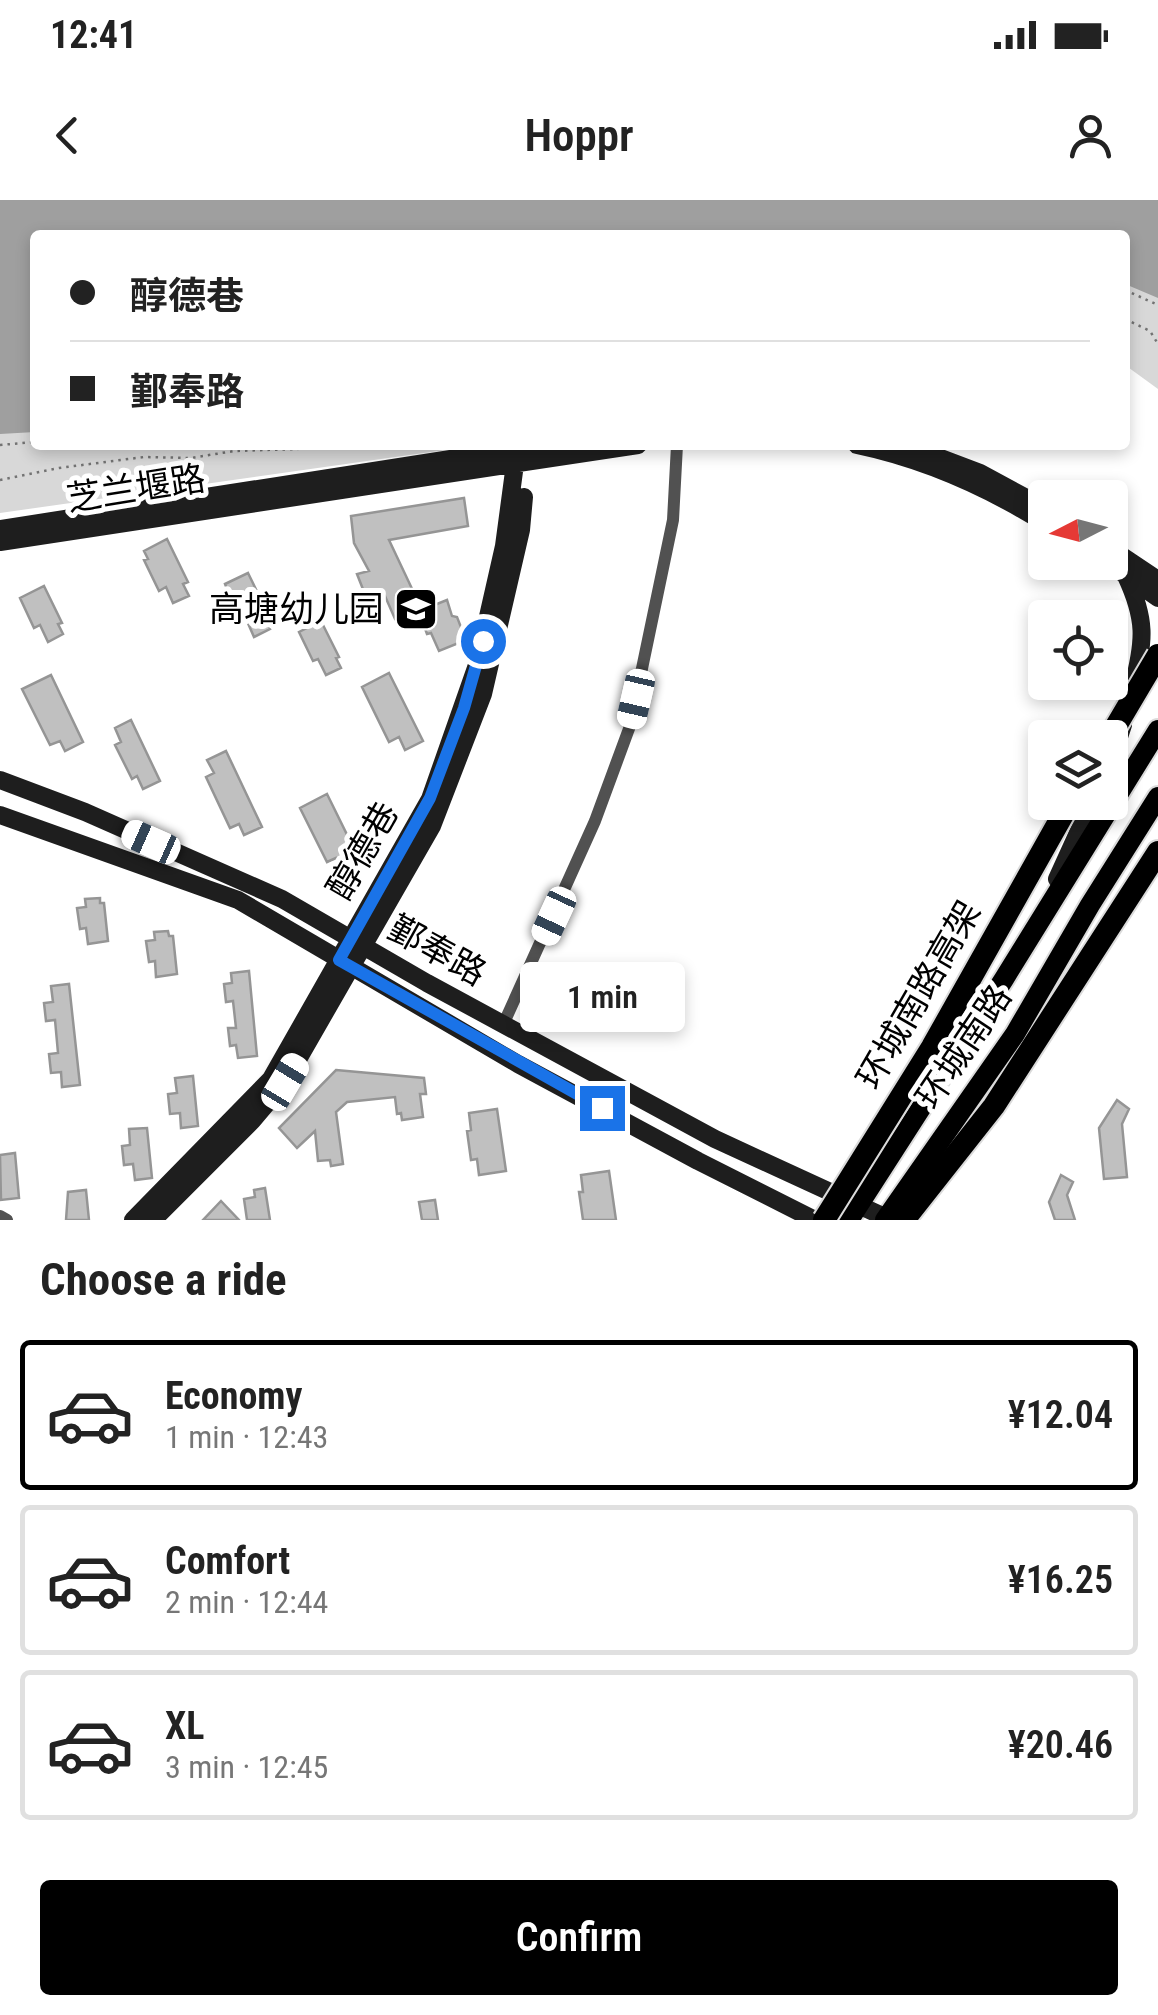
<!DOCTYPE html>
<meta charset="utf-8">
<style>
:root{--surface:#fff;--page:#f2f2f2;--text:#222;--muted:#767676;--line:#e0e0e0;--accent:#000}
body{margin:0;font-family:"Roboto Condensed","Noto Sans SC",sans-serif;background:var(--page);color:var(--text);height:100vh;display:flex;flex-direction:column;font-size:38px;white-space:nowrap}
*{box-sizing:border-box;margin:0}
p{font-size:32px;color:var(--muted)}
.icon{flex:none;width:55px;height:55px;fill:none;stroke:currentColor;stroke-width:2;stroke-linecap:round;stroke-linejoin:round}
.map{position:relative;height:1020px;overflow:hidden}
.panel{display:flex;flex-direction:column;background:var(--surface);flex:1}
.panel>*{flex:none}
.banner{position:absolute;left:30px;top:30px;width:1100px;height:220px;border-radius:10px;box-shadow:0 5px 15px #0003;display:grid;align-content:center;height:220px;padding:0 40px;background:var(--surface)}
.needle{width:65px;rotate:264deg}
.controls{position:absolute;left:1028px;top:280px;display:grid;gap:20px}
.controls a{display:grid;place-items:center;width:100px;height:100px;border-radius:10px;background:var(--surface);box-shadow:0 5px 15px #0003;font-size:50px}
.end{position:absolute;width:45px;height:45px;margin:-22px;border:12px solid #1a73e8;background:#fff;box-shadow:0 0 0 5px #fff}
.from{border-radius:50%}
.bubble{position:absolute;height:70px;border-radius:10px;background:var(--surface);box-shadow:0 5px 15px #0003;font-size:32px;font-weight:600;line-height:70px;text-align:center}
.car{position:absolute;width:30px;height:60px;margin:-30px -15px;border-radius:12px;box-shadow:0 0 8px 2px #0007;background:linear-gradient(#fff 24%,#345 0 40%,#fff 0 76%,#345 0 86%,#fff 0)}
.banner b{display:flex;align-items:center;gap:35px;height:95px;font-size:38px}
.banner b+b{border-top:2px solid var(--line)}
.banner i{width:25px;height:25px;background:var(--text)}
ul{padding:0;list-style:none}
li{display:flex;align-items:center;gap:30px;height:150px;margin:0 20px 15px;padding:0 20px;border:5px solid var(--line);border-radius:10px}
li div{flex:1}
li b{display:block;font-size:38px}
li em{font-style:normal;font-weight:600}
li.on{border-color:var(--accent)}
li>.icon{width:90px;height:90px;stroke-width:1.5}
h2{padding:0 40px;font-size:45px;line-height:120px}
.primary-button{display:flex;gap:20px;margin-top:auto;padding:20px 40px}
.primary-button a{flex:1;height:115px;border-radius:10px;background:var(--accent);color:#fff;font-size:40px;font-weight:600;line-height:115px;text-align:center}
.status{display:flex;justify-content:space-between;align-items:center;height:70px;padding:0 50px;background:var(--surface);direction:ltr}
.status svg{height:28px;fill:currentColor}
header{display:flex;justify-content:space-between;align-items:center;height:130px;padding:0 40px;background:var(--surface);font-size:45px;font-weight:600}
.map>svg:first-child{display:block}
.green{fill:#d8d8d8}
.water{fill:#9f9f9f}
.building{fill:#c0c0c0;stroke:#959595;stroke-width:2.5}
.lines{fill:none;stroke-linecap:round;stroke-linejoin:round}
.primary-casing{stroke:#dbdbdb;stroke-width:24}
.highway-casing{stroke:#dbdbdb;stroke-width:26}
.path{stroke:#737373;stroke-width:2.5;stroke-dasharray:2.5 5;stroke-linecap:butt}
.street{stroke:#515151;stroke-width:12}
.secondary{stroke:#1e1e1e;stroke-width:18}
.primary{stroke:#000;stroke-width:20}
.highway{stroke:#000;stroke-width:22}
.highway-bridge-casing{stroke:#dbdbdb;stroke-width:26;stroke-linecap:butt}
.highway-bridge{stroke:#000;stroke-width:22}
.route{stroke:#1a73e8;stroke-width:12}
.labels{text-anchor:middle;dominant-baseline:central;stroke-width:10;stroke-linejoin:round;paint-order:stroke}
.street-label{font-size:35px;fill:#000;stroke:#fff}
.poi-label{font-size:35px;fill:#000;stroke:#fff;text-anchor:end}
</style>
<div class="status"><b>12:41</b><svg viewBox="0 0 49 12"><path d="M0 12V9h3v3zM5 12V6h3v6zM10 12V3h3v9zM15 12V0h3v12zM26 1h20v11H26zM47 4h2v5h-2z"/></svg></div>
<header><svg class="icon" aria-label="back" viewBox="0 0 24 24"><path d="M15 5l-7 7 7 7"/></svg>Hoppr<svg class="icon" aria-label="person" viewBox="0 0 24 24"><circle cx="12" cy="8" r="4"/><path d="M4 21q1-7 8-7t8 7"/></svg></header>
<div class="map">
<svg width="1158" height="1020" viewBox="0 0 1158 1020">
<rect width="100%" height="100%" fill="#fff"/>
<!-- green -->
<path class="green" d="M1125 80 1158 93V189L1125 165Z
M35 228V245H480L0 313V232Z"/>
<!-- water -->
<path class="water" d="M0 0H1158V98L1125 84V35H35V232L0 234Z"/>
<!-- building -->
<path class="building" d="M464 298 468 326 389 340 422 410 447 400 452 416 457 417 466 440 439 451 431 433 427 434 423 423 417 426 412 412 395 419 385 396 368 402 357 374 369 371 354 343 351 316Z
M167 339 188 382 183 384 189 396 173 403 166 387 159 391 144 360 148 359 144 351Z
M248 373 269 416 264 418 270 429 254 437 247 421 240 425 225 394 228 392 225 384Z
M44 386 62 423 58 424 63 434 48 442 40 425 34 428 20 398Z
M321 421 339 457 336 458 341 468 326 475 318 459 313 461 299 432Z
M389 473 423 541 405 550 399 537 389 542 362 487Z
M51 475 83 542 65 551 60 541 50 545 22 489Z
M131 520 160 581 143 589 137 576 132 579 115 545 121 542 115 528Z
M226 551 262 627 244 635 239 624 230 628 206 577 214 573 207 560Z
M327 594 359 659 341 668 336 658 327 662 300 608Z
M100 698V703H104L108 741 88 744 86 728 80 729 77 708 86 707 85 699Z
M168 731 169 736H173L177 774 156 777 155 761 149 762 146 741 155 740 154 732Z
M249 771 257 856 238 858 236 845 230 846 228 828H236L233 801 226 802 224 784 232 783 231 773Z
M69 784 80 885 62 887 61 872 51 873 49 854 58 853 55 820 46 821 44 803 53 802 51 786Z
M336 870 424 878 426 894H420L423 917 402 920 401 913 397 914 395 897 347 902 336 912 343 964 331 966 330 960 318 961 315 931 297 948 279 928Z
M193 876 198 926 181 928 180 913 170 914 168 894 177 893 175 878Z
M1117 900 1129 909 1122 924 1127 977 1104 979 1099 928Z
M497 909 506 971 479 975 477 959 471 960 467 931 471 930 469 913Z
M147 928 152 978 135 980 133 964 124 965 122 946 130 945 129 929Z
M15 953 19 998 1 1000 0 955Z
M609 971 616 1020H583L579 992H583L581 975Z
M1061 975 1073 982 1067 995 1075 1020H1055L1049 1002Z
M265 988 270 1020H247L244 999 255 997 254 990Z
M86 990 89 1020H66L68 992Z
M435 1000 438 1020H422L419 1002Z
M221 1001 239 1020H203Z"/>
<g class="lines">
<!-- primary casing -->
<g class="primary-casing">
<path id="primary" d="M849 1020 1004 779 1158 530
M885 1020 1015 834 1090 705 1158 597"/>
</g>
<!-- highway casing -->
<g class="highway-casing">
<path id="highway" d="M904 1020 994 906 1158 652"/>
</g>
<!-- path -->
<path class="path" d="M1125 90 1158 105
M1125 119 1150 131 1158 144
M0 245 35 242
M0 280 59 268 144 257 191 258 234 251 298 249 305 245"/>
<!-- street -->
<path class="street" d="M503 825 595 621 630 526 673 320 677 245
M0 1016 7 1020"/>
<!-- secondary -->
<path class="secondary" d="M857 245C924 259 987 287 1045 323
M906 245 980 273 1045 308
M0 329 540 245
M0 342 638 245
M1110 348 1158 380
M1107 362 1158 398
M1126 376C1146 419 1145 440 1133 486
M1110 564 1123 525
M0 580 85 612 282 699 427 783 715 939 891 1020
M0 615 238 700 518 864 698 961 815 1020
M1057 679 1092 602
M133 1020 271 879 430 599 477 465 504 346 517 249
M153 1020 252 921 285 882 432 626 483 494 521 330 524 297"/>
<!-- primary -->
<use href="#primary" class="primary"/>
<!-- highway -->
<use href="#highway" class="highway"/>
<!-- highway-bridge casing -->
<g class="highway-bridge-casing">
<path id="highway-bridge" d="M1109 538 1158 455
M824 1020 932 847 1070 602"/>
</g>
<!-- highway-bridge -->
<use href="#highway-bridge" class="highway-bridge"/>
</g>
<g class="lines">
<!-- route -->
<path class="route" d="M483 441 464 508 430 598 339 760 602 908"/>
</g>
<!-- icons -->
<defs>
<g id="school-square" transform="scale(2.25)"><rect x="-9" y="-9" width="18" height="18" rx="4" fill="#000" stroke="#fff"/><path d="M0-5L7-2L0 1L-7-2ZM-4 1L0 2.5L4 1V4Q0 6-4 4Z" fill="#fff"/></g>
</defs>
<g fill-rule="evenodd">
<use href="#school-square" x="416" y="409"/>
</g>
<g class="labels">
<!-- street labels -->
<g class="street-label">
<text transform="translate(136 289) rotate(-9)">芝兰堰路</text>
<text transform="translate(363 651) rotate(-60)">醇德巷</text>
<text transform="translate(437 751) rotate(29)">鄞奉路</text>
<text transform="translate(919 795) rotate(-60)">环城南路高架</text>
<text transform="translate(964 847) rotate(-56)">环城南路</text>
</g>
<!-- poi labels -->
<g class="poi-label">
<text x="384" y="409">高塘幼儿园</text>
</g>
</g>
</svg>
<div class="controls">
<a><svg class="needle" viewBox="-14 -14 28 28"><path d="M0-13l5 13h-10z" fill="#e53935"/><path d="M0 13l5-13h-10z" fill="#767676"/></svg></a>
<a><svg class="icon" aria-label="locate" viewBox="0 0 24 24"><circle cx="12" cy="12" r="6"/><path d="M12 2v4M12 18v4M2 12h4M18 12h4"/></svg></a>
<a><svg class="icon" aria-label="layers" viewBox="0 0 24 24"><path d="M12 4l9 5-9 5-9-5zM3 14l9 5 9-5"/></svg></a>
</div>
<i class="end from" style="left:483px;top:441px"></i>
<i class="end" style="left:602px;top:908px"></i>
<div class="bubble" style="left:520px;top:762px;width:165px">1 min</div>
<i class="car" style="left:636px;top:499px;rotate:193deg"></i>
<i class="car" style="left:151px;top:642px;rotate:294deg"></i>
<i class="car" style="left:554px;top:716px;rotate:205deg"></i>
<i class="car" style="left:285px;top:882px;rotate:31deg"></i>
<div class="banner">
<b><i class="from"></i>醇德巷</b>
<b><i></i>鄞奉路</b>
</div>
</div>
<section class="panel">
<h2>Choose a ride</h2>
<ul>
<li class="on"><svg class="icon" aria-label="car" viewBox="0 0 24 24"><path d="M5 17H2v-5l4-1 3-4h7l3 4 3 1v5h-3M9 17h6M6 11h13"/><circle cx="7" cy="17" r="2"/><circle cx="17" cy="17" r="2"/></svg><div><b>Economy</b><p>1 min · 12:43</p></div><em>¥12.04</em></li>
<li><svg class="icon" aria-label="car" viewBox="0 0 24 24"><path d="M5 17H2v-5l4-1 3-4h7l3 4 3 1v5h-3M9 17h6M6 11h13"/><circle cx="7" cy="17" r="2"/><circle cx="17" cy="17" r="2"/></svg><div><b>Comfort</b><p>2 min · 12:44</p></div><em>¥16.25</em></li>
<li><svg class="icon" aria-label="car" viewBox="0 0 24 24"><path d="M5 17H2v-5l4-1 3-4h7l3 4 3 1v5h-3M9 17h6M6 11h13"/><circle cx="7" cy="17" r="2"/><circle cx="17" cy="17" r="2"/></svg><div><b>XL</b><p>3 min · 12:45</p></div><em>¥20.46</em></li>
</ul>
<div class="primary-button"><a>Confirm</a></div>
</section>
